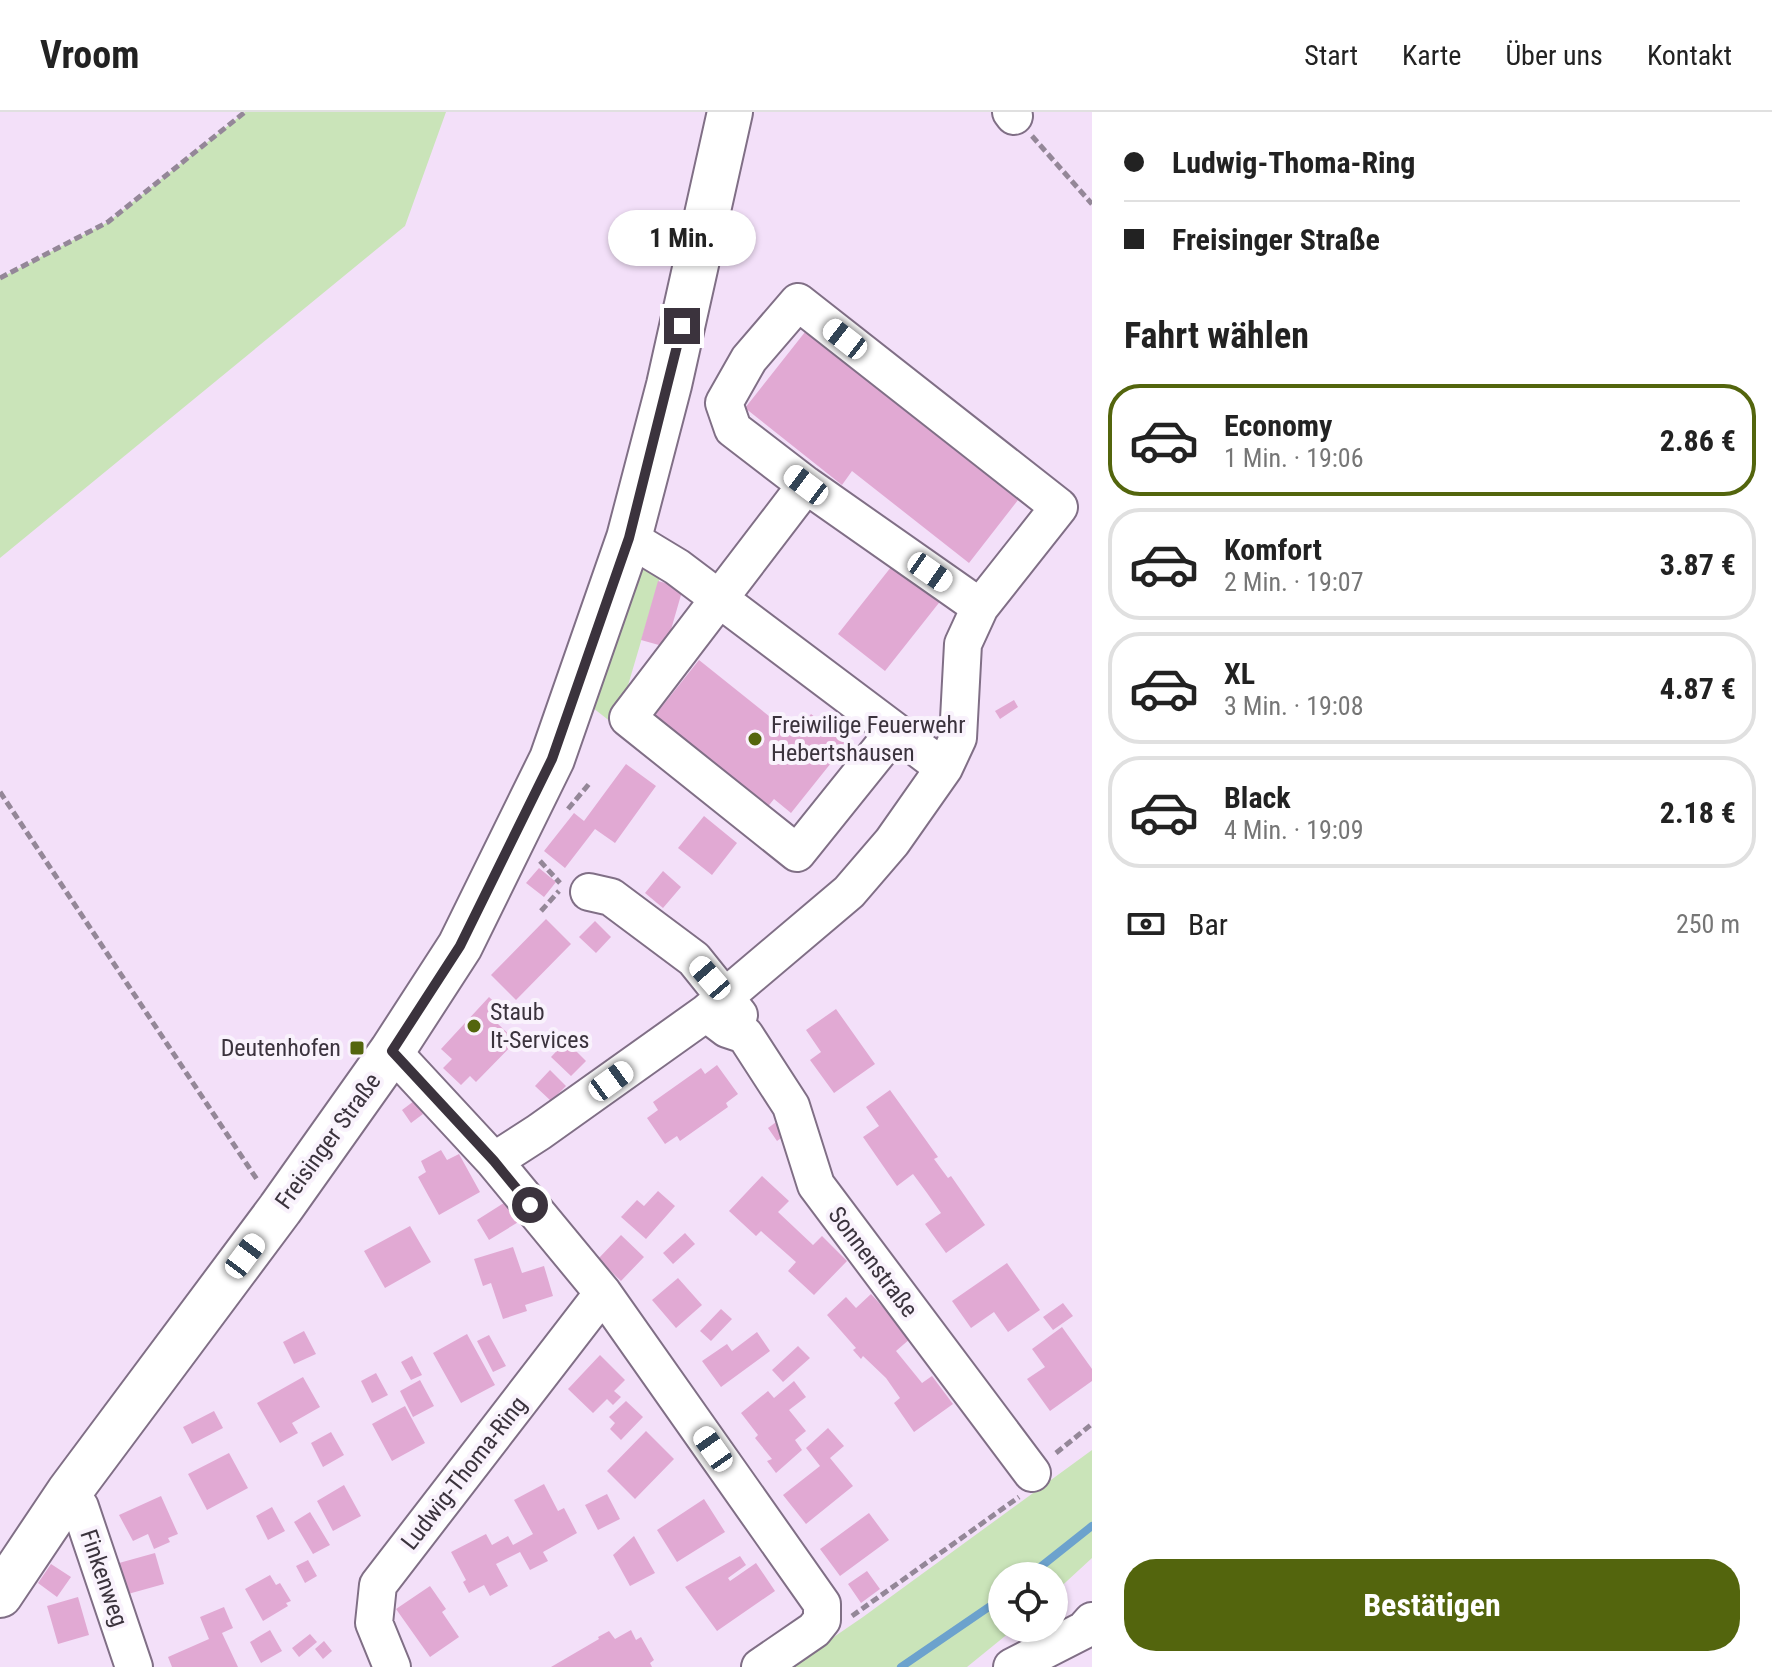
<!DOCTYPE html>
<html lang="de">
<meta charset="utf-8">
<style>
:root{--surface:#fff;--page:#f6f6f6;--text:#222;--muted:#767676;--line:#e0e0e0;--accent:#53650d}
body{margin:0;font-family:"Roboto Condensed",sans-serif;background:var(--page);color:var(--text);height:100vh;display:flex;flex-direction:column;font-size:30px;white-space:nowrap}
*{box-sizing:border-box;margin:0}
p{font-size:26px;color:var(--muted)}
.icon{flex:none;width:44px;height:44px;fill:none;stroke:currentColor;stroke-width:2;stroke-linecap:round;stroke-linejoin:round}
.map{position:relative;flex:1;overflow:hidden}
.details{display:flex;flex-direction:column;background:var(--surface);width:680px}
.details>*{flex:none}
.guide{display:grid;align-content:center;height:176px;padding:0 32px;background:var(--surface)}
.controls{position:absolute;left:988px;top:1450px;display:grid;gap:16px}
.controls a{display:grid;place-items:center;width:80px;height:80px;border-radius:50%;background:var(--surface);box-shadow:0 2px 6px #0004;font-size:40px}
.end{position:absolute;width:36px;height:36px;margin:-18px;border:10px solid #3b333d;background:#fff;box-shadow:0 0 0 4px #fff}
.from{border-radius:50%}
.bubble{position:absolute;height:56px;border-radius:28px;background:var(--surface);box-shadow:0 2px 6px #0004;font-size:26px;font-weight:700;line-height:56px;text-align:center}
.car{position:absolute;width:24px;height:48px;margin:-24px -12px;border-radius:10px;box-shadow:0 0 6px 2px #0007;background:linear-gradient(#fff 24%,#345 0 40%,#fff 0 76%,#345 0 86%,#fff 0)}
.guide b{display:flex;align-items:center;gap:28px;height:76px;font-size:30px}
.guide b+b{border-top:2px solid var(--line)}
.guide i{width:20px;height:20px;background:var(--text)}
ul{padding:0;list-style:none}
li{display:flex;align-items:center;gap:24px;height:112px;margin:0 16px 12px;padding:0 16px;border:4px solid var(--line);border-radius:32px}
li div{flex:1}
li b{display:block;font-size:30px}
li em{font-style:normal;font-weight:700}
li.current{border-color:var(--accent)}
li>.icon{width:72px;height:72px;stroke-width:1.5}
h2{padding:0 32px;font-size:36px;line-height:96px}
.pay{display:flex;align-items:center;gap:20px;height:88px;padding:0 32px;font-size:30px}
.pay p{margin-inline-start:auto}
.primary-button{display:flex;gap:16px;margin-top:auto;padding:16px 32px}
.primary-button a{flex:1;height:92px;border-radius:32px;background:var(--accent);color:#fff;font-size:32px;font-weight:700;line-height:92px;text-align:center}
header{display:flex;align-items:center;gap:48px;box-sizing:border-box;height:112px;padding:0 40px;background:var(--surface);border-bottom:2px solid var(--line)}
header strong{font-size:38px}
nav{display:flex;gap:44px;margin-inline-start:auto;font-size:28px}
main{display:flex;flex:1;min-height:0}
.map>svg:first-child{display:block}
.green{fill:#cae4b9}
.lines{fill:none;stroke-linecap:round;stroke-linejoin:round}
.stream{stroke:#6ca2cd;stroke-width:8}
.building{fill:#e1a9d3}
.minor-casing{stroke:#806f86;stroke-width:40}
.major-casing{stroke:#806f86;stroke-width:48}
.path{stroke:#948798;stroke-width:5;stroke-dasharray:8 4;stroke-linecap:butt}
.minor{stroke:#fff;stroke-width:36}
.major{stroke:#fff;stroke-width:44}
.route{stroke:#3b333d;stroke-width:10}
.poi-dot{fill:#53650d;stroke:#f9f2fc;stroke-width:3}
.labels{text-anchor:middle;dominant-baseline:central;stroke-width:8;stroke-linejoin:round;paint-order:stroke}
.poi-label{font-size:24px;fill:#3b333d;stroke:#f9f2fc;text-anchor:start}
.street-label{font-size:24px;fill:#3b333d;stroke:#f9f2fc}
</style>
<header>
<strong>Vroom</strong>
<nav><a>Start</a><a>Karte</a><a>Über uns</a><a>Kontakt</a></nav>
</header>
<main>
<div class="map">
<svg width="1092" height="1555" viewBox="0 0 1092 1555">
<rect width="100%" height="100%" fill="#f3e0f9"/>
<!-- green -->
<path class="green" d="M245 0H446L405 114 0 446V166L108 110Z
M644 453 663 455 616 614 588 592 633 459Z
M1092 1338V1446L1054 1481V1464H1002V1516H1015L967 1555H790L863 1505Z"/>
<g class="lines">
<!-- stream -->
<path class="stream" d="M1029 1464 1092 1414
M901 1555 1002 1486"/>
</g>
<!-- building -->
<path class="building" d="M805 220 1018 388 969 451 852 359 842 373 745 296Z
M895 450 942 487 885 559 838 522Z
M658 469 683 476 666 535 641 528Z
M699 548 794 624 811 602 847 631 791 701 774 687 762 702 648 612Z
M1014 588 1018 595 1000 607 995 599Z
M626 652 656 674 615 731 595 717 565 756 544 739 574 701 584 709Z
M704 704 737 731 712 763 678 736Z
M539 756 556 770 544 785 526 771Z
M663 759 681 775 663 796 645 781Z
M546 807 571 832 516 888 491 863Z
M595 809 611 825 596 841 579 825Z
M489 885 507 902 498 912 516 929 476 970 470 964 461 973 443 956 452 947 441 937Z
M836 897 875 952 834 981 810 948 821 940 806 918Z
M566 929 586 949 571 964 551 945Z
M717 953 738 982 726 991 728 995 680 1029 677 1024 665 1032 647 1006 658 998 653 990 701 956 705 962Z
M550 958 566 974 551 989 535 974Z
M890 978 938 1045 934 1047 948 1066 951 1064 985 1113 946 1141 925 1112 941 1101 927 1081 913 1062 897 1074 863 1025 879 1014 866 995Z
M414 989 423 1002 411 1011 402 998Z
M779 1008 788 1021 777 1029 768 1016Z
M441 1038 447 1048 459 1042 480 1080 439 1103 418 1065 426 1060 421 1049Z
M762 1064 789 1089 778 1100 813 1133 822 1124 847 1149 814 1183 788 1159 796 1150 761 1119 756 1124 729 1099Z
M658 1079 675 1094 646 1127 621 1105 637 1088 644 1094Z
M507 1089 520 1109 489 1128 477 1108Z
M410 1114 431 1150 385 1176 364 1139Z
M685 1121 695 1132 673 1152 663 1141Z
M621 1123 644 1145 621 1169 598 1147Z
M513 1135 522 1161 544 1154 553 1184 525 1193 527 1199 503 1207 491 1171 483 1174 474 1147Z
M1007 1151 1040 1198 1008 1220 994 1200 971 1216 952 1189Z
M678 1166 702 1193 676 1216 652 1188Z
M871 1182 911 1226 896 1239 922 1271 932 1264 953 1292 914 1320 894 1291 900 1286 886 1266 863 1244 861 1247 853 1238 856 1236 827 1203 846 1185 856 1196Z
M1063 1191 1073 1204 1053 1218 1043 1205Z
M721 1197 732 1207 711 1229 700 1219Z
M1062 1215 1092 1257V1269L1050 1299 1027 1267 1045 1255 1032 1237Z
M304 1219 316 1242 294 1252 283 1230Z
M757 1220 770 1239 721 1275 702 1249 727 1232 732 1239Z
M467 1222 495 1273 461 1291 433 1241Z
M489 1223 506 1254 493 1260 477 1229Z
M798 1234 810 1246 783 1270 772 1258Z
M600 1243 625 1268 614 1279 621 1285 613 1293 607 1287 593 1301 568 1277Z
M412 1244 422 1263 411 1268 401 1250Z
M376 1261 388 1283 372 1291 361 1269Z
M303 1265 320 1295 292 1311 298 1321 280 1331 257 1291Z
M420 1268 434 1294 413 1305 400 1279Z
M794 1269 806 1285 789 1298 806 1319 795 1328 802 1338 776 1361 767 1349 772 1347 755 1326 758 1323 741 1301 768 1279 774 1286Z
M626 1289 643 1305 621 1328 610 1317 615 1311 609 1305Z
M405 1294 425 1331 392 1349 372 1312Z
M214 1299 223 1316 192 1332 183 1315Z
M828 1316 844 1334 830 1346 853 1374 806 1412 783 1383 820 1354 806 1336Z
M646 1319 674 1347 635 1387 607 1359Z
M331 1320 344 1343 323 1355 311 1331Z
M229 1341 248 1376 207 1398 188 1362Z
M544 1372 558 1399 564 1396 577 1421 543 1440 548 1449 530 1458 520 1440 496 1452 508 1474 490 1484 484 1473 469 1481 463 1470 466 1468 451 1440 486 1422 492 1433 508 1424 513 1433 533 1422 514 1388Z
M344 1373 361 1404 333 1419 317 1389Z
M607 1382 620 1407 598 1418 585 1393Z
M161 1384 178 1422 168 1426 170 1430 154 1437 148 1422 133 1429 119 1403Z
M704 1387 725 1420 677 1450 657 1418Z
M272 1395 285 1419 268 1428 256 1404Z
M310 1400 330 1433 313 1442 294 1410Z
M869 1401 889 1428 840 1464 820 1437Z
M634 1424 655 1461 630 1474 613 1443Z
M155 1441 164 1472 128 1482 119 1451Z
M740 1444 746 1453 728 1466 730 1469 756 1451 775 1479 717 1519 685 1475Z
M308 1448 317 1464 305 1471 296 1454Z
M51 1452 71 1465 57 1485 38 1471Z
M867 1459 880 1477 861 1491 848 1472Z
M270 1463 276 1473 280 1471 291 1489 286 1491 288 1494 263 1509 245 1477Z
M430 1474 446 1497 442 1500 459 1525 430 1545 396 1497Z
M78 1485 89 1523 58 1532 47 1494Z
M224 1495 233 1516 222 1521 238 1555H172L168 1545 209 1527 200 1505Z
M270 1518 282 1539 261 1551 250 1530Z
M631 1518 636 1528 641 1525 654 1548 650 1551 652 1555H551L599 1527 598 1525 609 1519 615 1527Z
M310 1522 317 1530 299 1545 292 1536Z
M324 1529 332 1539 323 1547 315 1537Z"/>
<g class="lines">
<!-- minor casing -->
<g class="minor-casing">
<path id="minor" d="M1011 0 1014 4
M806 373 628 606 797 741 895 619
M629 426 677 455 944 656
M589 780 611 785 694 847 739 903
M706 901 727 917 745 923 791 994 816 1073 1032 1361
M392 939 494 1049 603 1181 822 1492V1508L814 1518 760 1555
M494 1049 539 1020 706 901 849 780 892 730 944 656 958 626 963 532 980 495 1059 395 798 190 749 247 724 291 733 317 806 373 980 495
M69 1380 80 1395 134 1555
M392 1555 374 1511 378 1473 603 1181
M1012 1555 1084 1518 1092 1509"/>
</g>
<!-- major casing -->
<g class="major-casing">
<path id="major" d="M0 1483 69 1380 280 1097 392 939 460 834 552 647 629 426 669 273 730 0"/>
</g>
<!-- path -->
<path class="path" d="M1032 24 1092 92
M0 166 108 110 245 0
M0 680 258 1069
M568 697 589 672
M540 749 560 771
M541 799 559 779
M1056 1341 1092 1312
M852 1504 1019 1385"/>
<!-- minor -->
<use href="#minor" class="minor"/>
<!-- major -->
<use href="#major" class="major"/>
</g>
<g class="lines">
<!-- route -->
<path class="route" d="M530 1093 494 1049 392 939 460 834 552 647 629 426 682 214"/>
</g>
<!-- markers -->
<g class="poi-dot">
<circle cx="755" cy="627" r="8"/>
<circle cx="474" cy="914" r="8"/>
<rect x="349" y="928" width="16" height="16" rx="4"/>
</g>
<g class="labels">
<!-- poi labels -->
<g class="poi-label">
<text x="771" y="613">Freiwilige Feuerwehr<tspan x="771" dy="28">Hebertshausen</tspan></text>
<text x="490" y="900">Staub<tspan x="490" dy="28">It-Services</tspan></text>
<text x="341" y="936" text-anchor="end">Deutenhofen</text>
</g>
<!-- street labels -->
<g class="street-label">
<text transform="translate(328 1029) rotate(-54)">Freisinger Straße</text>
<text transform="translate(873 1150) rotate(53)">Sonnenstraße</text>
<text transform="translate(464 1361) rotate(-52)">Ludwig-Thoma-Ring</text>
<text transform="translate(104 1466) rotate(71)">Finkenweg</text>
</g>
</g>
</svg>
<div class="controls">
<a><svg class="icon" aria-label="locate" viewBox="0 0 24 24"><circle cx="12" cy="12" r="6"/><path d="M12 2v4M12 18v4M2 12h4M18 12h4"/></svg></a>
</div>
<i class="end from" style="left:530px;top:1093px"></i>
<i class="end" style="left:682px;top:214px"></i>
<div class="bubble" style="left:608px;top:98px;width:148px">1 Min.</div>
<i class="car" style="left:845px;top:227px;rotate:308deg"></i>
<i class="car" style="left:806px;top:373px;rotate:307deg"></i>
<i class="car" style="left:930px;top:460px;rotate:125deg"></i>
<i class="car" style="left:710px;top:866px;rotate:319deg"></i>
<i class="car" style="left:611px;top:969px;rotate:54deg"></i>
<i class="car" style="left:245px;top:1144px;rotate:37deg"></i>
<i class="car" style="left:713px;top:1337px;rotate:325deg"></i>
</div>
<section class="details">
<div class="guide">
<b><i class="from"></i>Ludwig-Thoma-Ring</b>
<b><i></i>Freisinger Straße</b>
</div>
<h2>Fahrt wählen</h2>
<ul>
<li class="current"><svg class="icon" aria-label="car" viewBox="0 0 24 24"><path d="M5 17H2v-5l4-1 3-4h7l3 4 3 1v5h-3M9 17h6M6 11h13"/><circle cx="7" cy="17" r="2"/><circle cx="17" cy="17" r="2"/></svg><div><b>Economy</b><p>1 Min. · 19:06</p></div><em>2.86 €</em></li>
<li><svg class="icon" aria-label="car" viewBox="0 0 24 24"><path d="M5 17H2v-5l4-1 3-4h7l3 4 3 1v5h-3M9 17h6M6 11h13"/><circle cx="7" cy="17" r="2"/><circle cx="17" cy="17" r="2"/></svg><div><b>Komfort</b><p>2 Min. · 19:07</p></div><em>3.87 €</em></li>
<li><svg class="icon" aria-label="car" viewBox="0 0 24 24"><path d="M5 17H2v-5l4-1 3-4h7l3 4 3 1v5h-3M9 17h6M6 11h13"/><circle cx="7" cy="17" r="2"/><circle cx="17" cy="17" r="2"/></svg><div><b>XL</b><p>3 Min. · 19:08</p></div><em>4.87 €</em></li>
<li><svg class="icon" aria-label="car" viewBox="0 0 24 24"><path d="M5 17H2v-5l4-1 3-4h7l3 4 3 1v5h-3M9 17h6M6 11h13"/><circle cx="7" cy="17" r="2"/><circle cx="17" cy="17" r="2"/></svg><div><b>Black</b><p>4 Min. · 19:09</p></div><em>2.18 €</em></li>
</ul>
<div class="pay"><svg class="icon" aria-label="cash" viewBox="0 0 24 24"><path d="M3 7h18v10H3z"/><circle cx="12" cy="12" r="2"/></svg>Bar<p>250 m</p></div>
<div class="primary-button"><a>Bestätigen</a></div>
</section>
</main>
